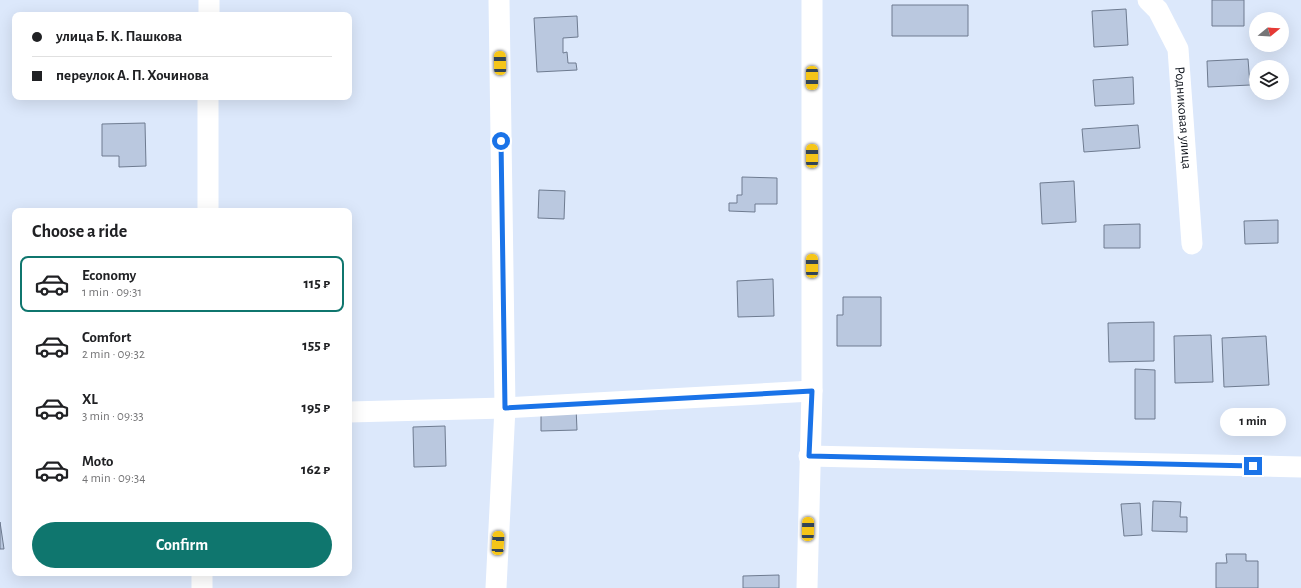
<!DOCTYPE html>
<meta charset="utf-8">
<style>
:root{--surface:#fff;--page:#f2f2f2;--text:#202124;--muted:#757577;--line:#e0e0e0;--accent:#0f766e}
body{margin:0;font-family:"Alegreya Sans",sans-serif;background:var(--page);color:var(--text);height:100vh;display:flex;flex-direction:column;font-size:15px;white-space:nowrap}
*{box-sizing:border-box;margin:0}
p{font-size:13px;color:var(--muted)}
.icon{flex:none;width:22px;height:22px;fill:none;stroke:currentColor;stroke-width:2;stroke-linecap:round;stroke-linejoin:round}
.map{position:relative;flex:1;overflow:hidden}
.details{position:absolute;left:12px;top:208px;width:340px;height:368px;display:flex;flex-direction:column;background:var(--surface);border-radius:8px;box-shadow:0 4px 16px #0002}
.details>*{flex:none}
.hud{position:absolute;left:12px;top:12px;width:340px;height:88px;border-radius:8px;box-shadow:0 4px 16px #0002;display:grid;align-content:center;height:88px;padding:0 20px;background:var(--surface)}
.needle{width:26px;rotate:72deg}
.buttons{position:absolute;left:1249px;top:12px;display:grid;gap:8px}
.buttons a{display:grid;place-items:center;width:40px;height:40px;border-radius:50%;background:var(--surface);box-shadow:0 4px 16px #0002;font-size:20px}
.end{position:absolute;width:18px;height:18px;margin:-9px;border:5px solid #1a73e8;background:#fff;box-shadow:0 0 0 2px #fff}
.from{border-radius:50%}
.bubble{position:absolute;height:28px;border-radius:14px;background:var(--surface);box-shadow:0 4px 16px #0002;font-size:13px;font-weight:600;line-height:28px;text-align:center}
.car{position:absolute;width:12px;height:24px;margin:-12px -6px;border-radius:5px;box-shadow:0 0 3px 1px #0007;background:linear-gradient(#f5c518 24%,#345 0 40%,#f5c518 0 76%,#345 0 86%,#f5c518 0)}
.hud b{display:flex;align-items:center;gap:14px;height:38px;font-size:15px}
.hud b+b{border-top:1px solid var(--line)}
.hud i{width:10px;height:10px;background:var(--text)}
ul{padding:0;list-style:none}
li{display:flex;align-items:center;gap:12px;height:56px;margin:0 8px 6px;padding:0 12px;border:2px solid transparent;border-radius:8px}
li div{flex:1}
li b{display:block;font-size:15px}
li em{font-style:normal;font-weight:600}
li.active{border-color:var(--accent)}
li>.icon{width:36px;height:36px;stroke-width:1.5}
h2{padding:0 20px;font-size:18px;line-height:48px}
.action{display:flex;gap:8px;margin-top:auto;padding:8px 20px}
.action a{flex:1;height:46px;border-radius:24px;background:var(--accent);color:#fff;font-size:16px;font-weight:600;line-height:46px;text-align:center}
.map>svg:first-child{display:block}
.building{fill:#bac8df;stroke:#6e7b90}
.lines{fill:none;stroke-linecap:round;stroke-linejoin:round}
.street{stroke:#fff;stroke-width:21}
.route{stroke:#1a73e8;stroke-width:5}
.labels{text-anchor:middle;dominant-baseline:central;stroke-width:3;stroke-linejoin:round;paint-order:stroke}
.street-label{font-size:14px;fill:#0c1119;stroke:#dce8fb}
</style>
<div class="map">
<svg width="1301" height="588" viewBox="0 0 1301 588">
<rect width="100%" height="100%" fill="#dce8fb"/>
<!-- building -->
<path class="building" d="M1212 0H1244V26H1212Z
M892 5H968V36H892Z
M1126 9 1128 45 1094 47 1092 11Z
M577 16 578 37 563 38V53L567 52 568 63H576L577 70 537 72 534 18Z
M1248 59 1250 85 1208 87 1207 61Z
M1133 77 1134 104 1095 106 1093 80Z
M145 123 146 166 119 167V156H102V124Z
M1138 125 1140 148 1084 152 1082 129Z
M742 177 777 178V204H755V212L729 211V203H737V195H742Z
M1074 181 1076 222 1042 224 1040 183Z
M539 190 565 191 564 219 538 218Z
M1278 220V243L1245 244 1244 221Z
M1140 224V248H1104V225Z
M773 279 774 316 738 317 737 281Z
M843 297H881V346H837V315H843Z
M1154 322V361L1109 362 1108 323Z
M1211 335 1213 382 1175 383 1174 336Z
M1266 336 1269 385 1224 387 1222 338Z
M1135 369 1155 370V419H1135Z
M576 407 577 430 541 431V408Z
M445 426 446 466 414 467 413 427Z
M1153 501 1181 502 1180 517H1187V532L1152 531Z
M1140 503 1142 535 1124 536 1121 504Z
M0 522 4 549H0Z
M1226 554H1246V561H1258V588H1216V563H1227Z
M779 575V588H743V576Z"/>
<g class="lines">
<!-- street -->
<g class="street">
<path id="s1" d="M1148 0 1158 10 1178 49 1192 244"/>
<path d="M209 15V0"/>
<path d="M208 211V97"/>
<path d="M349 412 505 408 812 391"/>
<path d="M809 456 1301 467"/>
<path d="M202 588V573"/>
<path d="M496 588 505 408 499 0"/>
<path d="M807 588 812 391V0"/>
</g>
</g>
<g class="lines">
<!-- route -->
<path class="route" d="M501 141 505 408 812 391 809 456 1253 466"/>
</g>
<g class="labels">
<!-- street labels -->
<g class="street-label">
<text stroke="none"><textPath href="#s1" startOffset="127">Родниковая улица</textPath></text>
</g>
</g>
</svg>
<div class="buttons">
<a><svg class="needle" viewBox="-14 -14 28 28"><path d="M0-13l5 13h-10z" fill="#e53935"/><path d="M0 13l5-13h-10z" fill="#757577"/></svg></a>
<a><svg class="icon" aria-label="layers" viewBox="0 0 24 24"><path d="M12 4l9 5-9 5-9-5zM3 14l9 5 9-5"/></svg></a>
</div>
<i class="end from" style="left:501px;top:141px"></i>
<i class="end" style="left:1253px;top:466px"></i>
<div class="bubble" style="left:1220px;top:408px;width:66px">1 min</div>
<i class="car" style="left:500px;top:63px;rotate:359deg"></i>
<i class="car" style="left:812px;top:78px;rotate:180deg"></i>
<i class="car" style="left:812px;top:156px;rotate:0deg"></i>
<i class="car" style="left:812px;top:266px;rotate:0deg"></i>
<i class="car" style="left:808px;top:529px;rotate:1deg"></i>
<i class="car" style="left:498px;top:543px;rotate:3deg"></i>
<div class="hud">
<b><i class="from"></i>улица Б. К. Пашкова</b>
<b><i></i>переулок А. П. Хочинова</b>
</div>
<section class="details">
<h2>Choose a ride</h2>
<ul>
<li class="active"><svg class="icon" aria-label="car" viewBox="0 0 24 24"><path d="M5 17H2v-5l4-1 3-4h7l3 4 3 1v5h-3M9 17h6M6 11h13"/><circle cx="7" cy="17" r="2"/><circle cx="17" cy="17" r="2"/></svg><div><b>Economy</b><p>1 min · 09:31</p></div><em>115 ₽</em></li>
<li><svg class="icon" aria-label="car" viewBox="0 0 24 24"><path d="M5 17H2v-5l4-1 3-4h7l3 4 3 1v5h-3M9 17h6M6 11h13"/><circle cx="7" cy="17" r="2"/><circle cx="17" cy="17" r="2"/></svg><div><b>Comfort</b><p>2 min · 09:32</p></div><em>155 ₽</em></li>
<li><svg class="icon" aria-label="car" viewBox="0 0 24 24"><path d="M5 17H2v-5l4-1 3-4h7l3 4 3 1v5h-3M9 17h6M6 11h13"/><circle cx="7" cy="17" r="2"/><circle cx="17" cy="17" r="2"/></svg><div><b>XL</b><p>3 min · 09:33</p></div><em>195 ₽</em></li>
<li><svg class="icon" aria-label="car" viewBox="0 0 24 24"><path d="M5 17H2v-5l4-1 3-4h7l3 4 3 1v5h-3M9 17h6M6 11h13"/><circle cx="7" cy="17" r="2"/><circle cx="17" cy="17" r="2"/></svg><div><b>Moto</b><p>4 min · 09:34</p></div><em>162 ₽</em></li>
</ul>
<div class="action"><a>Confirm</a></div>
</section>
</div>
